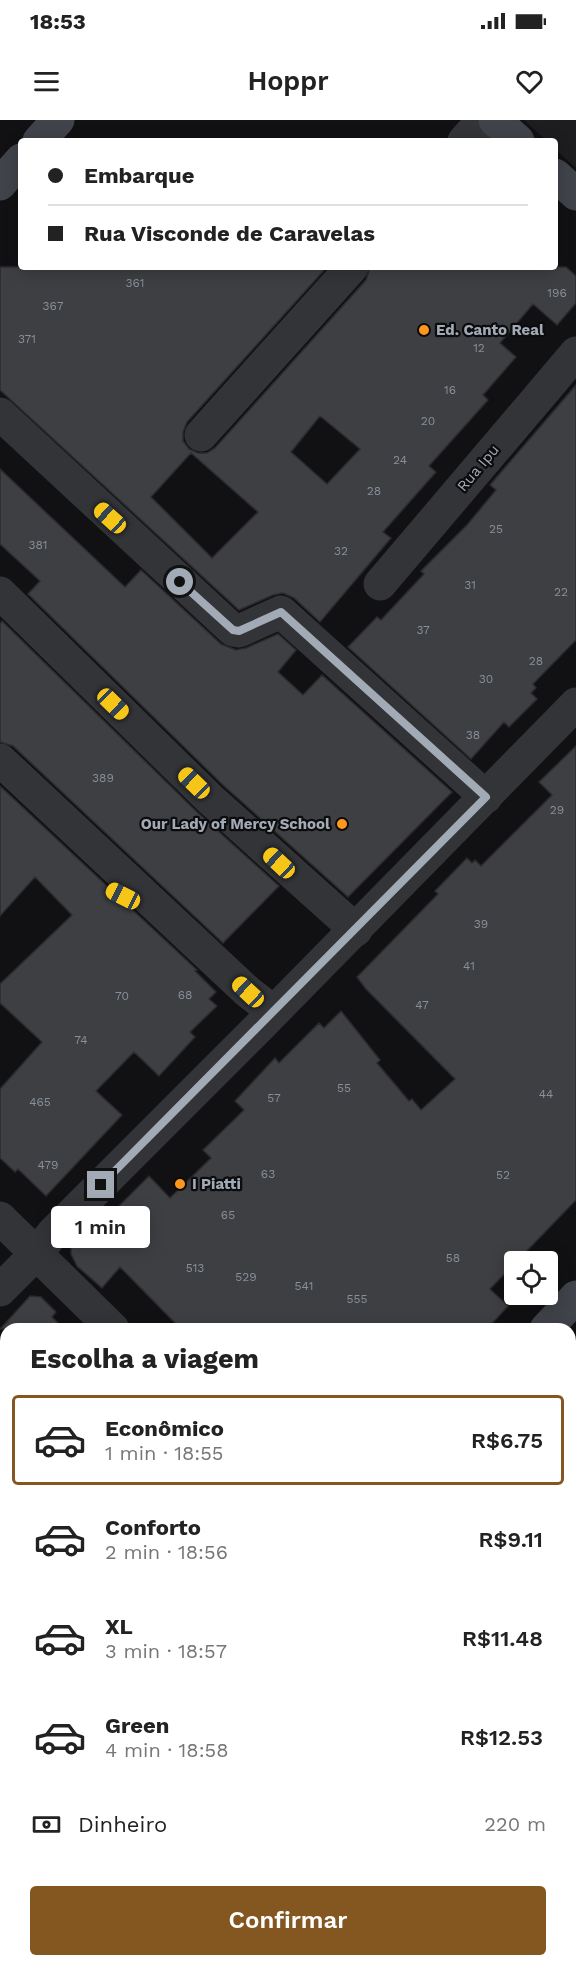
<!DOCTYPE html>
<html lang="pt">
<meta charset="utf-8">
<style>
:root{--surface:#fff;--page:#f2f2f2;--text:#222;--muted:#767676;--line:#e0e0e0;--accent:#855720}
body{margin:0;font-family:"Work Sans",sans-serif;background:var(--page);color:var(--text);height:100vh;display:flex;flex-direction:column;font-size:22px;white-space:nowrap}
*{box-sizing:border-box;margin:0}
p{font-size:20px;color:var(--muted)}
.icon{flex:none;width:33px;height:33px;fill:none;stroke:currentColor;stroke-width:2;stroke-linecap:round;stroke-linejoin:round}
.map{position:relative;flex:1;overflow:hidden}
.side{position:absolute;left:0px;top:1203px;width:576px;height:644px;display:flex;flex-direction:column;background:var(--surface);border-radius:18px 18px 0 0;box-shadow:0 3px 15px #0003}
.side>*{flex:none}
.guide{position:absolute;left:18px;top:18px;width:540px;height:132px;border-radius:6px;box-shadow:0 3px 15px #0003;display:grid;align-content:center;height:132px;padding:0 30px;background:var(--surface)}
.fabs{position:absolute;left:504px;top:1131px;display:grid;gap:12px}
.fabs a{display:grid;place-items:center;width:54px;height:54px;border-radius:6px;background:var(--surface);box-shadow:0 3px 15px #0003;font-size:30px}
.end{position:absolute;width:27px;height:27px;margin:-14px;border:8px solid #a1aab5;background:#111;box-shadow:0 0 0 3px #111}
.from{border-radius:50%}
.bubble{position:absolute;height:42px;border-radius:6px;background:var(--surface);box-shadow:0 3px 15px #0003;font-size:20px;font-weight:600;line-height:42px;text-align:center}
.car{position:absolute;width:18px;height:36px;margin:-18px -9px;border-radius:8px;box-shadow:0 0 4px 2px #0007;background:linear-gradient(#f5c518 24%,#345 0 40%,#f5c518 0 76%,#345 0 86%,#f5c518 0)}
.guide b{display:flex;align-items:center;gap:21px;height:57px;font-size:22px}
.guide b+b{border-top:2px solid var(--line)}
.guide i{width:15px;height:15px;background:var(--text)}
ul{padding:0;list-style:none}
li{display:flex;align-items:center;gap:18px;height:90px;margin:0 12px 9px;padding:0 18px;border:3px solid transparent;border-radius:6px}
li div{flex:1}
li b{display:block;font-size:22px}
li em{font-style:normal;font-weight:600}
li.selected{border-color:var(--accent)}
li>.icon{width:54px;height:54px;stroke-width:1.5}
h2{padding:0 30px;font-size:27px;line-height:72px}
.pay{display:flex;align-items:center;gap:15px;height:66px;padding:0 30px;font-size:22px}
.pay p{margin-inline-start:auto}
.action{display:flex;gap:12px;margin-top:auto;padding:12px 30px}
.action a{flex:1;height:69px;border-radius:6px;background:var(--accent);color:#fff;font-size:24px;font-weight:600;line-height:69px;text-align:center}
.status{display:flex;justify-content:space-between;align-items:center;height:42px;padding:0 30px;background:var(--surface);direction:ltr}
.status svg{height:16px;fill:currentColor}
header{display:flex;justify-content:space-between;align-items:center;height:78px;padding:0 30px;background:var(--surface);font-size:27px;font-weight:600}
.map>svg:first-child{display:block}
.built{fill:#1d1d20}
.building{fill:#3d3f43;stroke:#2b2b2f;stroke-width:1.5;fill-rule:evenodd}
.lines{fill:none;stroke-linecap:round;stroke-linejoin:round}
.minor{stroke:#323438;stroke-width:33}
.secondary{stroke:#404349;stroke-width:33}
.route{stroke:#a1aab5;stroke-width:8}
.poi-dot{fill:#ff971d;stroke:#0c0c0e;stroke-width:2}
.labels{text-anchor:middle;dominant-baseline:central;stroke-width:4.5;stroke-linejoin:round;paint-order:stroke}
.number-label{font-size:12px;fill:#888f98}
.poi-label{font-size:15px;font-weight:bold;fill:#a1aab5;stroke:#0c0c0e;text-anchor:start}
.street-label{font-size:15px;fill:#a1aab5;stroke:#0c0c0e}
</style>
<div class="status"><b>18:53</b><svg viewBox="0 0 49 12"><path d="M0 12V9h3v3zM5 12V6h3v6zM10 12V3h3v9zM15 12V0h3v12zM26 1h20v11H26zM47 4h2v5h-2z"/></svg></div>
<header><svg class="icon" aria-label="menu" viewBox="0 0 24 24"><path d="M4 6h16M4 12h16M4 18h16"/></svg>Hoppr<svg class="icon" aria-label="heart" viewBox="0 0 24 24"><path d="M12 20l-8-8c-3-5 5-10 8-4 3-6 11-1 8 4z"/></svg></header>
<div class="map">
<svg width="576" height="1846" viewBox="0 0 576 1846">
<rect width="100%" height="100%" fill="#111113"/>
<!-- built -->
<path class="built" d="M524 0H576V48L555 29V21H547Z"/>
<!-- building -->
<path class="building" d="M0 147H327L187 302 183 312V321L189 329 198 333H207L215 328 366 160 370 147H566L576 156V183L557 205 533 184 500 223 516 237 483 275 488 280 429 346 436 352 383 412 391 418 320 502 294 478 283 473 273 475 239 490 0 270ZM320 296 360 329 327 364 291 332ZM191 333 258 392 212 438 151 377Z
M576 265V520L533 564 536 568 531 573 537 579 509 607 504 602 471 639 348 527 377 497 381 500 424 454 421 451 467 405 496 370 490 365Z
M0 349 125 467 141 450 221 524 236 530 246 528 278 514 296 530 278 552 303 575 322 555 452 672 348 777 223 665 28 474 40 461 0 424Z
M2 501 197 692 279 766 223 823 13 626 0 622V504Z
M576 626V1080L490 1169 508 1186 487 1209H181L120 1147 102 1168 77 1146 71 1134V1126L95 1099 101 1104 149 1056 170 1078 211 1038 203 1030 244 990 235 981 275 938 279 943 319 903 324 908 341 891 380 940 377 943 409 981 412 979 421 990 455 959 365 868 357 857 438 774 435 771 467 738 472 743 475 740 481 746 552 675 539 662Z
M0 666 197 850 195 851 216 872 209 879 217 886 190 912 195 917 159 956 134 932 96 971 122 995 46 1076 18 1049 15 1052 0 1038V969L42 922 0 883V864L72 795 35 757 0 796Z
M30 1176 41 1177 56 1192 52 1197 64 1209H0Z"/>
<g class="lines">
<!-- minor -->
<path class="minor" d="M464 21 483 0
M0 294 233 510 239 511 281 492 486 677
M201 315 352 147
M380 464 576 233
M0 473 210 679 356 810
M0 640 248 872 274 892
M0 1098 113 1209
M0 1170 36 1134 53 1113 259 907 576 584
M570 1656 576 1662
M230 1840 235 1846"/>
<!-- secondary -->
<path class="secondary" d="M495 0 518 21
M39 21 58 0
M555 55 576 74
M0 64 21 40
M546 1209 576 1177
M570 1764 576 1760
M0 1790 6 1784
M458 1846 465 1840"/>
</g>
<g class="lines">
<!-- route -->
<path class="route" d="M101 1065 486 677 281 492 239 511 233 510 180 462"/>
</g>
<!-- markers -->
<g class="poi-dot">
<circle cx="424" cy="210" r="6"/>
<circle cx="342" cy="704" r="6"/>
<circle cx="180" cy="1064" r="6"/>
</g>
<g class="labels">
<!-- number labels -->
<g class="number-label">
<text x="135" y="163">361</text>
<text x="557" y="173">196</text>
<text x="53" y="186">367</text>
<text x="27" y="219">371</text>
<text x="479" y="228">12</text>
<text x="450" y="270">16</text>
<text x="428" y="301">20</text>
<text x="400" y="340">24</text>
<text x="374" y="371">28</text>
<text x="496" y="409">25</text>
<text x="38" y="425">381</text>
<text x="341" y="431">32</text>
<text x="470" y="465">31</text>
<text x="561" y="472">22</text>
<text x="423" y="510">37</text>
<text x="536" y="541">28</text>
<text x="486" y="559">30</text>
<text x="473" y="615">38</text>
<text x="103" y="658">389</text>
<text x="557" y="690">29</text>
<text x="481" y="804">39</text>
<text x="469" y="846">41</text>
<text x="185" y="875">68</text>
<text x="122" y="876">70</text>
<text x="422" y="885">47</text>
<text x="81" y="920">74</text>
<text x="344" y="968">55</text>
<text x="546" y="974">44</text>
<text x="274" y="978">57</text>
<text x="40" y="982">465</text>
<text x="48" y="1045">479</text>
<text x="268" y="1054">63</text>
<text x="503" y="1055">52</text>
<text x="228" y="1095">65</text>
<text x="453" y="1138">58</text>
<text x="195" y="1148">513</text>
<text x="246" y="1157">529</text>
<text x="304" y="1166">541</text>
<text x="357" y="1179">555</text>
</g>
<!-- poi labels -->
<g class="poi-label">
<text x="436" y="210">Ed. Canto Real</text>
<text x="330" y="704" text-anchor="end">Our Lady of Mercy School</text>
<text x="192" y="1064">I Piatti</text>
</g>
<!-- street labels -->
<g class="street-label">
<text transform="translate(478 348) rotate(-50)">Rua Ipu</text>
</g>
</g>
</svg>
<div class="fabs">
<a><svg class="icon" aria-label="locate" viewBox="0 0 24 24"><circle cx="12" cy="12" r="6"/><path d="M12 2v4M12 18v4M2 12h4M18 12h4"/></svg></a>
</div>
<i class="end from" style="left:180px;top:462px"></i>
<i class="end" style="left:101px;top:1065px"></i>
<div class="bubble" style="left:51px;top:1086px;width:99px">1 min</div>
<i class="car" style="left:110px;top:398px;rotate:312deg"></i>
<i class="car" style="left:113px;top:584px;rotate:134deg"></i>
<i class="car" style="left:194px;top:663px;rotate:314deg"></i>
<i class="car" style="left:279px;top:743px;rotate:313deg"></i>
<i class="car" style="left:123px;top:776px;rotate:297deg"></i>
<i class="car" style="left:248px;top:872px;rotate:313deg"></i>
<div class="guide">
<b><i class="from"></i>Embarque</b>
<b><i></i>Rua Visconde de Caravelas</b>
</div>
<section class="side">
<h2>Escolha a viagem</h2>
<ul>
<li class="selected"><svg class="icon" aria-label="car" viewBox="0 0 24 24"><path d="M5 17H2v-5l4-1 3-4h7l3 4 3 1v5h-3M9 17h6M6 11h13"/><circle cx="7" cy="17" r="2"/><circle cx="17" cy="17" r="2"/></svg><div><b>Econômico</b><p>1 min · 18:55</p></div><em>R$6.75</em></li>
<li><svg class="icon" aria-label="car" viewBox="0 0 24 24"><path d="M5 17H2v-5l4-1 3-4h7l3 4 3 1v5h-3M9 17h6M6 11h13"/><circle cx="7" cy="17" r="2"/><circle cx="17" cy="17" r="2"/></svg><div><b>Conforto</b><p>2 min · 18:56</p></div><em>R$9.11</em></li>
<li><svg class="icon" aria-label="car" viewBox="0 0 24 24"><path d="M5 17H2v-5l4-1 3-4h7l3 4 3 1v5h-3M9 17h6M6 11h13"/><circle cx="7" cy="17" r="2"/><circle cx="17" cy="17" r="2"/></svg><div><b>XL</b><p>3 min · 18:57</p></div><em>R$11.48</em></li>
<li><svg class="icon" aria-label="car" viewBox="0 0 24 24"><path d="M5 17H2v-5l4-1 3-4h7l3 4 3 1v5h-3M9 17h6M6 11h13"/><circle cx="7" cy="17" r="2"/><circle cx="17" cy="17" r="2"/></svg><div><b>Green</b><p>4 min · 18:58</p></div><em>R$12.53</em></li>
</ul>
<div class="pay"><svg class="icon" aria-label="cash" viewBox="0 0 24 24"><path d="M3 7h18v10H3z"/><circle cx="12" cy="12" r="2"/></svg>Dinheiro<p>220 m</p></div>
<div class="action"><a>Confirmar</a></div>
</section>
</div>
